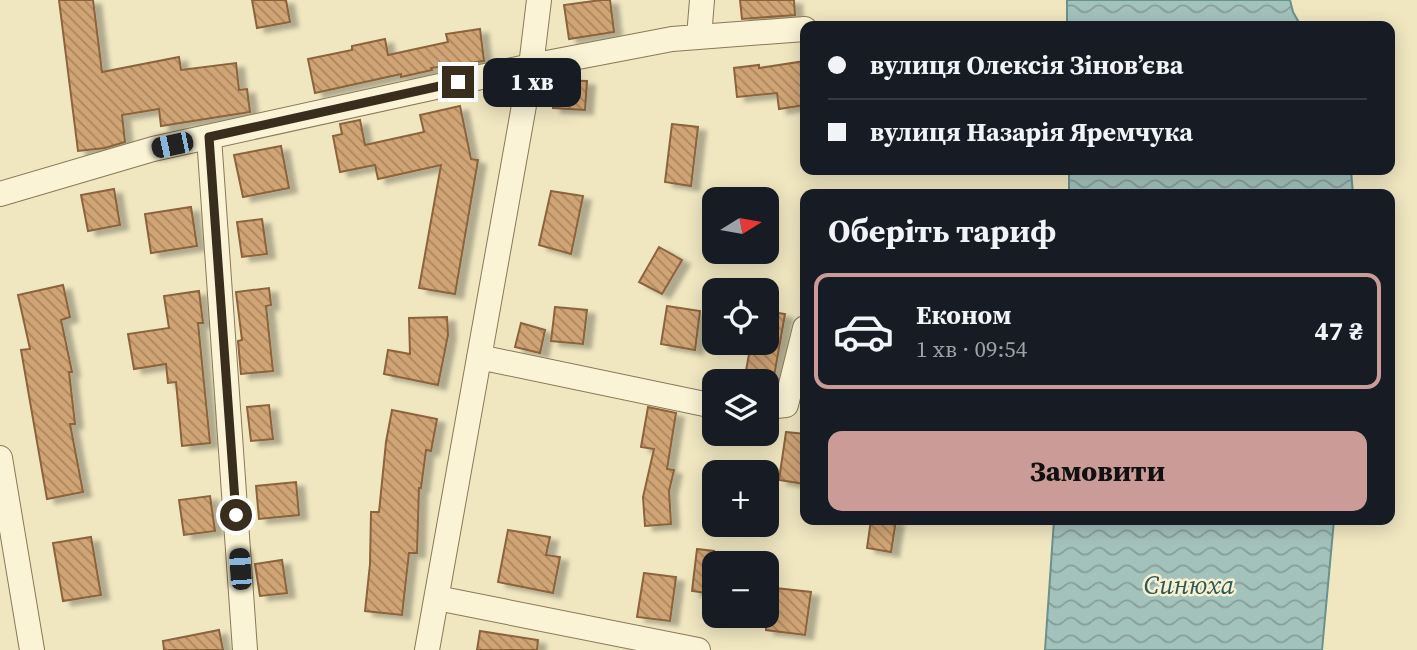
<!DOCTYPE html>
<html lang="uk">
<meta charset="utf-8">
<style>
:root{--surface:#171b24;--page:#242831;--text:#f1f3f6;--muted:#9ea1a6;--line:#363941;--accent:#cb9b98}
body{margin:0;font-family:"Source Serif 4",serif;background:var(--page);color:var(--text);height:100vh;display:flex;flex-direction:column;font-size:26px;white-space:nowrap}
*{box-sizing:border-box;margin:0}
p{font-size:23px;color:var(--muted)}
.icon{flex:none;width:38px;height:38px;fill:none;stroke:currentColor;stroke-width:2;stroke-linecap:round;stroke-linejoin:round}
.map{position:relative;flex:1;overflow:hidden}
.sheet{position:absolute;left:800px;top:189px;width:595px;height:336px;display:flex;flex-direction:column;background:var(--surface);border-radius:14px;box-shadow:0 4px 18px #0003}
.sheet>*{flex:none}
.banner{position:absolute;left:800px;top:21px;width:595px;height:154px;border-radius:14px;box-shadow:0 4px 18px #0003;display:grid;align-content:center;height:154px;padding:0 28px;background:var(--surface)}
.needle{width:46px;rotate:79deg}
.buttons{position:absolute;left:702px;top:187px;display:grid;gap:14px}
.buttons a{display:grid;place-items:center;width:77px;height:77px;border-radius:14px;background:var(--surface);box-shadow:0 4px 18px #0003;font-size:35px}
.end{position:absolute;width:32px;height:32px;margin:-16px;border:9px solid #392e1d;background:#fff;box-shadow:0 0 0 4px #fff}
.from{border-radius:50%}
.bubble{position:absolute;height:49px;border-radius:14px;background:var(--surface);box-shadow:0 4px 18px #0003;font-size:23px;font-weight:800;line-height:49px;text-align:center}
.car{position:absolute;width:21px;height:42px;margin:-21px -10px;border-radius:9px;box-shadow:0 0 5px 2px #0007;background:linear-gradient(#222 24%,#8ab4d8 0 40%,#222 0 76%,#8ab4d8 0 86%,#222 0)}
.banner b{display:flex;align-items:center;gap:24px;height:66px;font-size:26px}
.banner b+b{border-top:2px solid var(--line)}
.banner i{width:18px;height:18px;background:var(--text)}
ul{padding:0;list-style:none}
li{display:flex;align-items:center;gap:21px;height:116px;margin:0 14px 10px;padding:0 14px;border:4px solid transparent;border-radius:14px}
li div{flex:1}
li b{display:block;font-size:26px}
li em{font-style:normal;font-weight:800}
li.selected{border-color:var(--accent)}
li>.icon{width:63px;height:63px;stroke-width:1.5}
h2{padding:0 28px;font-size:32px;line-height:84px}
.action{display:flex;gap:14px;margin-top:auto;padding:14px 28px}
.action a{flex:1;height:80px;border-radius:14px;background:var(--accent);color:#111;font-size:28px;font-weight:800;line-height:80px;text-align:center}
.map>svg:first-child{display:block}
.water{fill:url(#water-waves);stroke:#6a918b;stroke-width:2}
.building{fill:url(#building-back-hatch);stroke:#8b633c;stroke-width:2;filter:url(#shadow)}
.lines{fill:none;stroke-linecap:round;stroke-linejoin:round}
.minor-casing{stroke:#8a7858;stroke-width:26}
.minor{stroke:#faf3d5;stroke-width:24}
.route{stroke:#392e1d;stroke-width:9}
.labels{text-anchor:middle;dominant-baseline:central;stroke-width:5;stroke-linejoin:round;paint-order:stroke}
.water-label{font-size:26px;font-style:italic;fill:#2b585a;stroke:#f7f0d1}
</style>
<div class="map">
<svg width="1417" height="650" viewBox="0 0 1417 650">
<defs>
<pattern id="water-waves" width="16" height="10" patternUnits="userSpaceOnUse" patternTransform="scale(1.75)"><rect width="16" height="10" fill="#a4c2bc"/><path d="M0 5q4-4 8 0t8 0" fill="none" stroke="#879e98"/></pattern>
<pattern id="building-back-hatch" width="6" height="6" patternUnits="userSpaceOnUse" patternTransform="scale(1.75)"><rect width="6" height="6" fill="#d0a475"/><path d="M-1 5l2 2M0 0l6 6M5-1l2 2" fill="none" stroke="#aa865f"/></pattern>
<filter id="shadow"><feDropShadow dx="8" dy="4.5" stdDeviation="2" flood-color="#0004"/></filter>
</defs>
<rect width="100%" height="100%" fill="#f0e7c1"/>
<!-- water -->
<path class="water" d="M1067 0H1290L1293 12 1301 26H1067Z
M1069 170H1351L1353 194H1069Z
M1054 520H1334L1322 650H1045Z"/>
<!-- building -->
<path class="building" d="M59 0H93L102 72 179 57 181 70 236 63 239 90 247 89 250 112 161 126 159 109 122 115 125 142 105 148 78 151Z
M252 0H286L290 22 257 28Z
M601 0H610L614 32 569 39 564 5Z
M740 0H794L795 15 742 19Z
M480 29 484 61 431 68 432 70 401 77V74L315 93 308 59 352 50V46L385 39 388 55 448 42 446 34Z
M805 61V105L779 109 777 93 737 97 734 68 759 65V68Z
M554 80 587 81 585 110 553 108Z
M460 106 471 159 478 160 455 294 419 288 441 165 378 179 375 165 340 172 333 136 342 134 340 124 360 120 365 145 424 132 420 115Z
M672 124 698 127 691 186 665 182Z
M281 146 289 188 243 197 234 155Z
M114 189 120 225 88 231 81 195Z
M551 191 583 196 571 254 539 245Z
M191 207 197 246 151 253 145 214Z
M262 219 267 254 242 257 237 222Z
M659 247 682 260 662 294 639 282Z
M63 285 70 317 61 320 72 372H69L75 424H70L83 492 47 499 21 350 30 349 18 295Z
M269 288 271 305 266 306 273 371 241 374 238 341 242 340 236 292Z
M199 291 203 323H198L210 443 182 446 176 382 168 383 166 364 134 369 128 334 169 328 164 296Z
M667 306 700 311 695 350 661 344Z
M555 307 587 310 583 344 551 341Z
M766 311 785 314 773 382H744L751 343H766Z
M447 317 448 335 438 385 384 374 388 350 410 354 409 318Z
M521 323 545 330 540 353 515 347Z
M269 405 273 439 251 441 247 407Z
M648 407 676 413 667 469 674 470 669 491 671 524 645 526 643 497 654 449 641 447Z
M392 410 437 419 431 451 426 450 421 488H419L417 553H409L402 615 365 611 370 564 371 512H379L386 442Z
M786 432 805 434V484L779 480Z
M296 482 299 515 259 519 256 486Z
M210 496 215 531 184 535 179 500Z
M871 520H896L891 552 867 548Z
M508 530 550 537 546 555 560 557 553 593 498 582Z
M91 537 101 595 63 601 53 543Z
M697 549 714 551V594L692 591Z
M282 560 287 593 260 596 255 564Z
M644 573 676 577 670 621 637 617Z
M766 587 811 592 805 635 766 630Z
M219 630 223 650H164L163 641Z
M480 631 538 640 537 650H477Z"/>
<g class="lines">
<!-- minor casing -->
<g class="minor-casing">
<path id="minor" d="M699 37 702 0
M209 137 245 650
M0 194 153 149 531 66 672 39 805 29
M479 357 714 406
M766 407 786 405 805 328
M0 458 32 650
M437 598 698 650
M427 650 531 66 539 0"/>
</g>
<!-- minor -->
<use href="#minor" class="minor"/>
</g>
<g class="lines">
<!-- route -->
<path class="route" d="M236 515 209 137 458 82"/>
</g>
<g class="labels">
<!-- water labels -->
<g class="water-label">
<text x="1189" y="585">Синюха</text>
</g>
</g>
</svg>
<div class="buttons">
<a><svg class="needle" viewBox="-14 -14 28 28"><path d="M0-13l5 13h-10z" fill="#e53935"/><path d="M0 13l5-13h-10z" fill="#9ea1a6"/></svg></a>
<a><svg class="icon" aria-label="locate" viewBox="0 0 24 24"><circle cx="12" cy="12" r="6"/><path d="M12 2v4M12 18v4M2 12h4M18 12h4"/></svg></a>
<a><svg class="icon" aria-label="layers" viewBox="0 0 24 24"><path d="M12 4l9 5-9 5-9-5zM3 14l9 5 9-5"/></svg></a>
<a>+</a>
<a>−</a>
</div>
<i class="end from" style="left:236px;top:515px"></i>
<i class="end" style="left:458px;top:82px"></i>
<div class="bubble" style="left:483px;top:58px;width:98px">1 хв</div>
<i class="car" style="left:172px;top:145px;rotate:258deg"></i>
<i class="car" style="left:240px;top:569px;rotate:356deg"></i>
<div class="banner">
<b><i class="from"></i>вулиця Олексія Зіновʼєва</b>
<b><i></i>вулиця Назарія Яремчука</b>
</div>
<section class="sheet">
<h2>Оберіть тариф</h2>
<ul>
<li class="selected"><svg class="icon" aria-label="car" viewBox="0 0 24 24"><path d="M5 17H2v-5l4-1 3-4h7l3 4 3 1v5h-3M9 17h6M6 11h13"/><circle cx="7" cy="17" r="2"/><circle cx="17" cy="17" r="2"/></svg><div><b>Економ</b><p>1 хв · 09:54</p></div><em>47 ₴</em></li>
</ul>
<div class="action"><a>Замовити</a></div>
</section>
</div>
